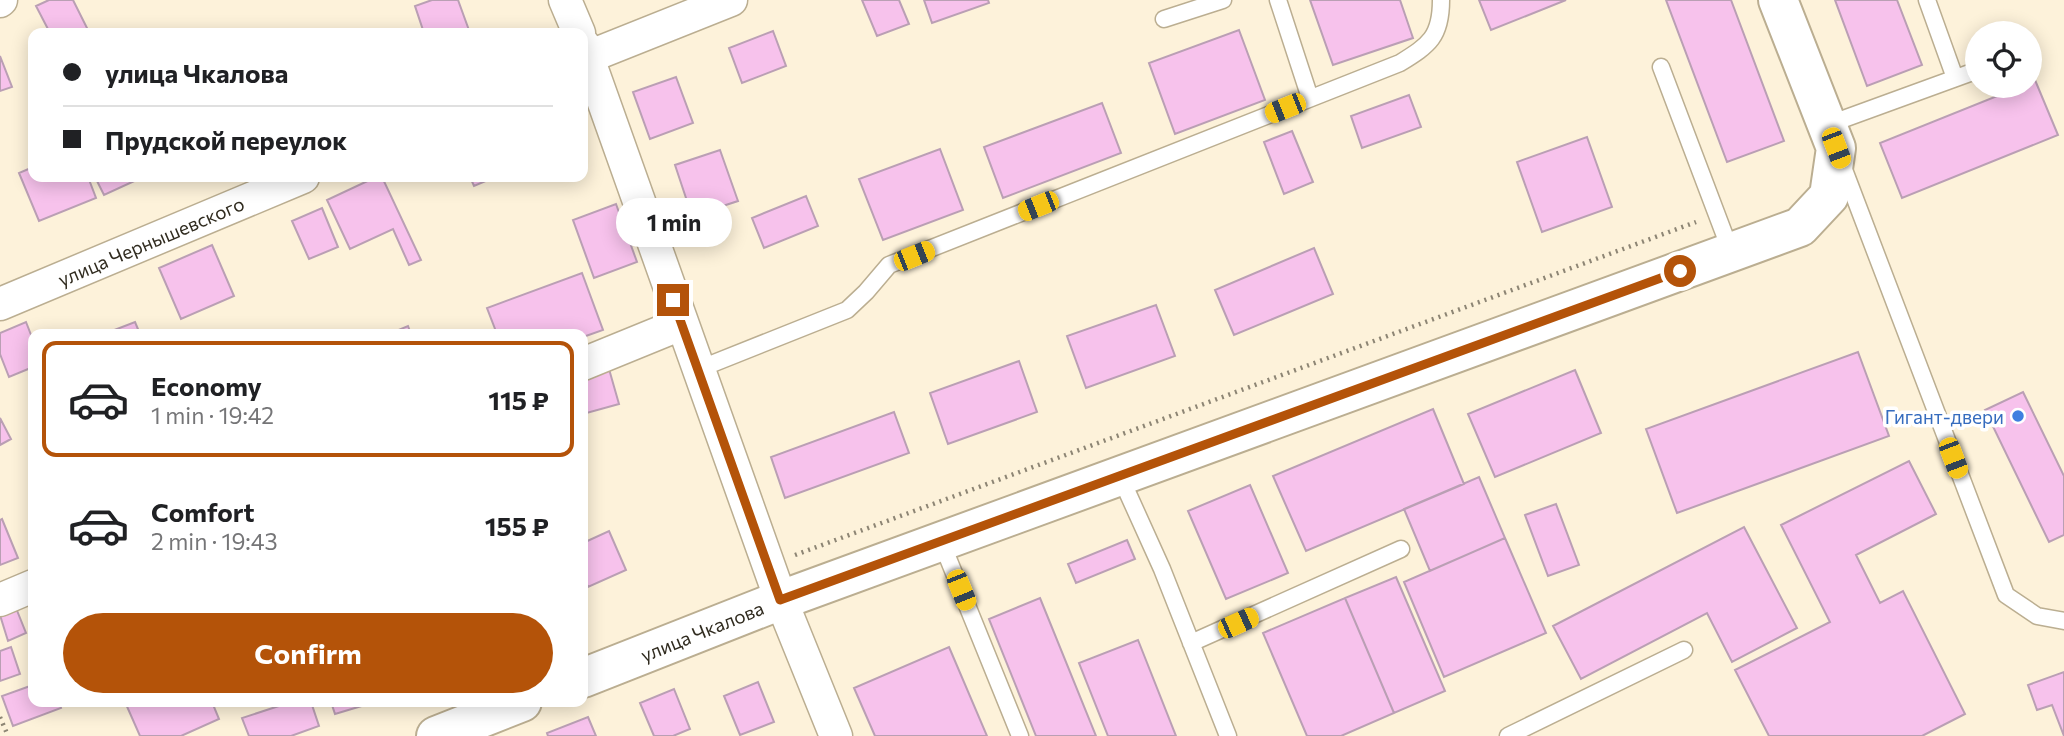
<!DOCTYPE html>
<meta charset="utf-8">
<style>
:root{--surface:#fff;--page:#f2f2f2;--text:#202124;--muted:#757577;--line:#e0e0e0;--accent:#b45309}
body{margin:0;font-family:Commissioner,sans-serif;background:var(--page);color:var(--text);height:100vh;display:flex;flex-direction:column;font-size:26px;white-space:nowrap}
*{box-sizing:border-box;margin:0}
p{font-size:23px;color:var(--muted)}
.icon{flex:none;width:38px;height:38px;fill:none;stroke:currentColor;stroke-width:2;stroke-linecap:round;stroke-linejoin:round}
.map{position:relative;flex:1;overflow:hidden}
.drawer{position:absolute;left:28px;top:329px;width:560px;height:378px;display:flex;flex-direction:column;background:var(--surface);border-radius:14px;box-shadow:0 4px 18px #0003}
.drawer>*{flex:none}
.banner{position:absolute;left:28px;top:28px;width:560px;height:154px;border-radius:14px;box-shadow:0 4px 18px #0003;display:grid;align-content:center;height:154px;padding:0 35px;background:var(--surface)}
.tools{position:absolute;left:1965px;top:21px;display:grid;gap:14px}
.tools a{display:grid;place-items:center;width:77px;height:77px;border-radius:50%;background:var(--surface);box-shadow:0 4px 18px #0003;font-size:35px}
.end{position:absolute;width:32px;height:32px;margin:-16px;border:9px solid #b45309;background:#fff;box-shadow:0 0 0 4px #fff}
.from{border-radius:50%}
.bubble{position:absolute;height:49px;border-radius:24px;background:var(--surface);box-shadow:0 4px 18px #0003;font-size:23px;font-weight:700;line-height:49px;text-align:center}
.car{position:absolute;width:21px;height:42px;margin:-21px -10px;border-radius:9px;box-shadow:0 0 5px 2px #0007;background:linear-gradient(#f5c518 24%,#345 0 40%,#f5c518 0 76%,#345 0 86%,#f5c518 0)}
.banner b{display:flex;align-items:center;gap:24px;height:66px;font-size:26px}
.banner b+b{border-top:2px solid var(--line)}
.banner i{width:18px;height:18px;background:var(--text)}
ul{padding:12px 0 0;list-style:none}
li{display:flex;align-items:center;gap:21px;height:116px;margin:0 14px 10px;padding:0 21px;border:4px solid transparent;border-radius:14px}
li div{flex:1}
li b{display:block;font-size:26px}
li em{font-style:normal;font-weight:700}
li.on{border-color:var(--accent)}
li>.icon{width:63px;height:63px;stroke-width:1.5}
.primary-button{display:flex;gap:14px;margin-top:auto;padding:14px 35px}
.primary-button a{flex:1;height:80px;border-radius:42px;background:var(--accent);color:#fff;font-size:28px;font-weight:700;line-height:80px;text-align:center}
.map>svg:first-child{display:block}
.building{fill:#f7c2ec;stroke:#ba9fb4;stroke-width:2}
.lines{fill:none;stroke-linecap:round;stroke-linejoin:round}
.lane-casing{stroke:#bbae91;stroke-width:19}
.street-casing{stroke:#bbae91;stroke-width:35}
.secondary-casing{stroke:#bbae91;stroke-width:42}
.path{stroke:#8d8574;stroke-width:4.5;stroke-dasharray:2 5;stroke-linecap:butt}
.lane{stroke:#fff;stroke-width:16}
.street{stroke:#fff;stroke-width:32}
.secondary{stroke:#fff;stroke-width:38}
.route{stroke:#b45309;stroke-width:9}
.shop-dot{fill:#3f7fe0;stroke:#fff;stroke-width:2.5}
.labels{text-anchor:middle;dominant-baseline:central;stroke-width:7;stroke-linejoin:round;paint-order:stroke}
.street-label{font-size:19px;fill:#302b1f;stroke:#fff}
.shop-label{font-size:19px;fill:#366cbe;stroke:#fff;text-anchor:end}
</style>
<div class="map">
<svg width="2064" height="736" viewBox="0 0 2064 736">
<rect width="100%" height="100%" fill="#fdf2da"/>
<!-- building -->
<path class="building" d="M49 0H73L88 30 82 33H50L36 6Z
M432 0H458L470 33H424L415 6Z
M862 0H899L909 24 877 36Z
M924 0H988L989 3 932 23Z
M1310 0H1400L1413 38 1333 65Z
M1479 0H1566L1491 30Z
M1666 0H1731L1784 141 1727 162Z
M1835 0H1897L1922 65 1867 86Z
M1239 30 1265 100 1175 134 1149 63Z
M773 31 786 66 742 83 729 48Z
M0 56 12 87 0 91Z
M676 77 693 123 650 139 633 92Z
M2035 80 2058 135 1902 198 1880 143 2022 86H2030V83Z
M1409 95 1421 127 1362 148 1351 116Z
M1102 103 1121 153 1003 198 984 147Z
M1292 131 1313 182 1284 194 1264 142Z
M1587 137 1612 207 1542 232 1517 162Z
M940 149 963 210 883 240 859 179Z
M720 150 738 201 692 216 675 165Z
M33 167V177H88L96 198 39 221 19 173Z
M95 177H143L104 195Z
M376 177H382L421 260 409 265 393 229 350 249 327 200Z
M470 177H495L474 186Z
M806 196 818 226 764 248 752 218Z
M616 204 637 262 594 278 573 220Z
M322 208 338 247 309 259 292 221Z
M212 245 234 296 181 319 159 268Z
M1314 248 1333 294 1234 335 1215 290Z
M582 273 603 330 583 337V334H497L487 308Z
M1156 305 1175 356 1086 388 1067 336Z
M26 322 33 340V367L9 377 0 354V333Z
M135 322 140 334H104Z
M408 326 411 334H389Z
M1858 352 1889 436 1677 513 1646 429Z
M1019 361 1037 412 948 444 930 393Z
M609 369 619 404 583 414V376Z
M1575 370 1601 433 1495 477 1468 414Z
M2023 392 2064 476V535L2049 542 1985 410Z
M1433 409 1464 484 1306 551 1273 476Z
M894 412 909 453 785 498 771 457Z
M0 418 11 439 0 445Z
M1909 461 1936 514 1856 555 1880 603 1903 591 1965 714 1922 736H1769L1735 670 1830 622 1781 525Z
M1479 477 1505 538 1430 571 1404 509Z
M1250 485 1288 573 1226 599 1188 511Z
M1556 504 1579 565 1548 576 1525 515Z
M2 519 18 558 0 565V520Z
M1744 527 1797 628 1732 662 1707 613 1581 679 1553 626Z
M609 531 626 570 588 587 583 575V543Z
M1505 538 1546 633 1444 677 1404 582Z
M1127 540 1135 559 1076 583 1068 564Z
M1396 577 1445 691 1394 713 1345 598Z
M1040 598 1096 736H1036L989 619Z
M1345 598 1394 713 1341 736H1307L1263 633Z
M16 608 26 633 8 641 0 615Z
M1138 640 1176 736H1108L1079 663Z
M11 647 20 674 0 681V651Z
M949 647 987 736H875L854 688Z
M2064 672V736L2052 705 2037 710 2028 685Z
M758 682 774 722 740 735 724 696Z
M33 685V702H59L61 708 13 726 2 696Z
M674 689 690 729 673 736H654L640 703Z
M125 702H212L219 719 181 736H140Z
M291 702H311L319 726 291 736H249L242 718Z
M331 702H375L335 714Z
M588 717 596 736H548L547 733Z"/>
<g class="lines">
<!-- lane casing -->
<g class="lane-casing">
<path id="lane" d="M1278 0 1310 98
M1927 0 1955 78
M1164 19 1223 0
M1661 67 1731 252
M1827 125 1978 70
M1843 167 2006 595 2037 616 2064 621
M699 369 847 310 866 292 889 265 1400 63C1429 45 1441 37 1441 0
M1120 476 1162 569 1228 736
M941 541 1020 736
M1191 643 1401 549
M1508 736 1684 650"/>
</g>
<!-- street casing -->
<g class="street-casing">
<path id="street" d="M565 0 579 33
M0 1 1 0
M583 44 781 600 836 736
M583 59 731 0
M0 304 303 177
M583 364 681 324
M0 600 33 586"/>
</g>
<!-- secondary casing -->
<g class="secondary-casing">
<path id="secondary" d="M583 678 781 600 1800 227 1829 196 1836 148 1778 0
M436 736 522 702"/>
</g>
<!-- path -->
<path class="path" d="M795 555 1696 222
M0 717 8 736"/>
<!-- lane -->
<use href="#lane" class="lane"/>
<!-- street -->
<use href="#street" class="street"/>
<!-- secondary -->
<use href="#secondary" class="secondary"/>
</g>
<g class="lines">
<!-- route -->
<path class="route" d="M673 300 780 600 1680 271"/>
</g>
<!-- markers -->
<circle class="shop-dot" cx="2018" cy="416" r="7"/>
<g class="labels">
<!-- street labels -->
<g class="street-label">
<text transform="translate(151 241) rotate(-23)">улица Чернышевского</text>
<text transform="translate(702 631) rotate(-22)">улица Чкалова</text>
</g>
<!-- shop labels -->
<g class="shop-label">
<text x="2004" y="416">Гигант-двери</text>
</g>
</g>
</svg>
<div class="tools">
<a><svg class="icon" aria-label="locate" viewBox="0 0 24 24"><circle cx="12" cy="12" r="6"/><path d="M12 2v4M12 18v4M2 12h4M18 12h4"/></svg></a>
</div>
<i class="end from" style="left:1680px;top:271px"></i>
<i class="end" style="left:673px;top:300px"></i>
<div class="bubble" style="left:616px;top:198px;width:116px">1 min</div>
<i class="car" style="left:1285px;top:108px;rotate:248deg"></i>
<i class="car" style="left:1836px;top:148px;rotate:159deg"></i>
<i class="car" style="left:1038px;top:206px;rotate:248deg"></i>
<i class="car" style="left:914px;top:256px;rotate:68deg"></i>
<i class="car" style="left:1953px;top:458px;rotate:159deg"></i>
<i class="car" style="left:961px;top:590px;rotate:158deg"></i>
<i class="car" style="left:1238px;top:623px;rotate:66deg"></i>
<div class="banner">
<b><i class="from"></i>улица Чкалова</b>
<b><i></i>Прудской переулок</b>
</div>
<section class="drawer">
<ul>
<li class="on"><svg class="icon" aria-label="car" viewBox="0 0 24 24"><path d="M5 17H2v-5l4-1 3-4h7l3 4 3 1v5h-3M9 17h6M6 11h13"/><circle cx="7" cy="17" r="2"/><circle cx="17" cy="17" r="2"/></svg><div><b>Economy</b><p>1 min · 19:42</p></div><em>115 ₽</em></li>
<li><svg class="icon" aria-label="car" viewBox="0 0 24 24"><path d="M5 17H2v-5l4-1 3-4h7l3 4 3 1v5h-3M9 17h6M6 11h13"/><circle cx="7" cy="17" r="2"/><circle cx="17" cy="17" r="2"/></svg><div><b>Comfort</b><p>2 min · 19:43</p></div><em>155 ₽</em></li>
</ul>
<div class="primary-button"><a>Confirm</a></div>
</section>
</div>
